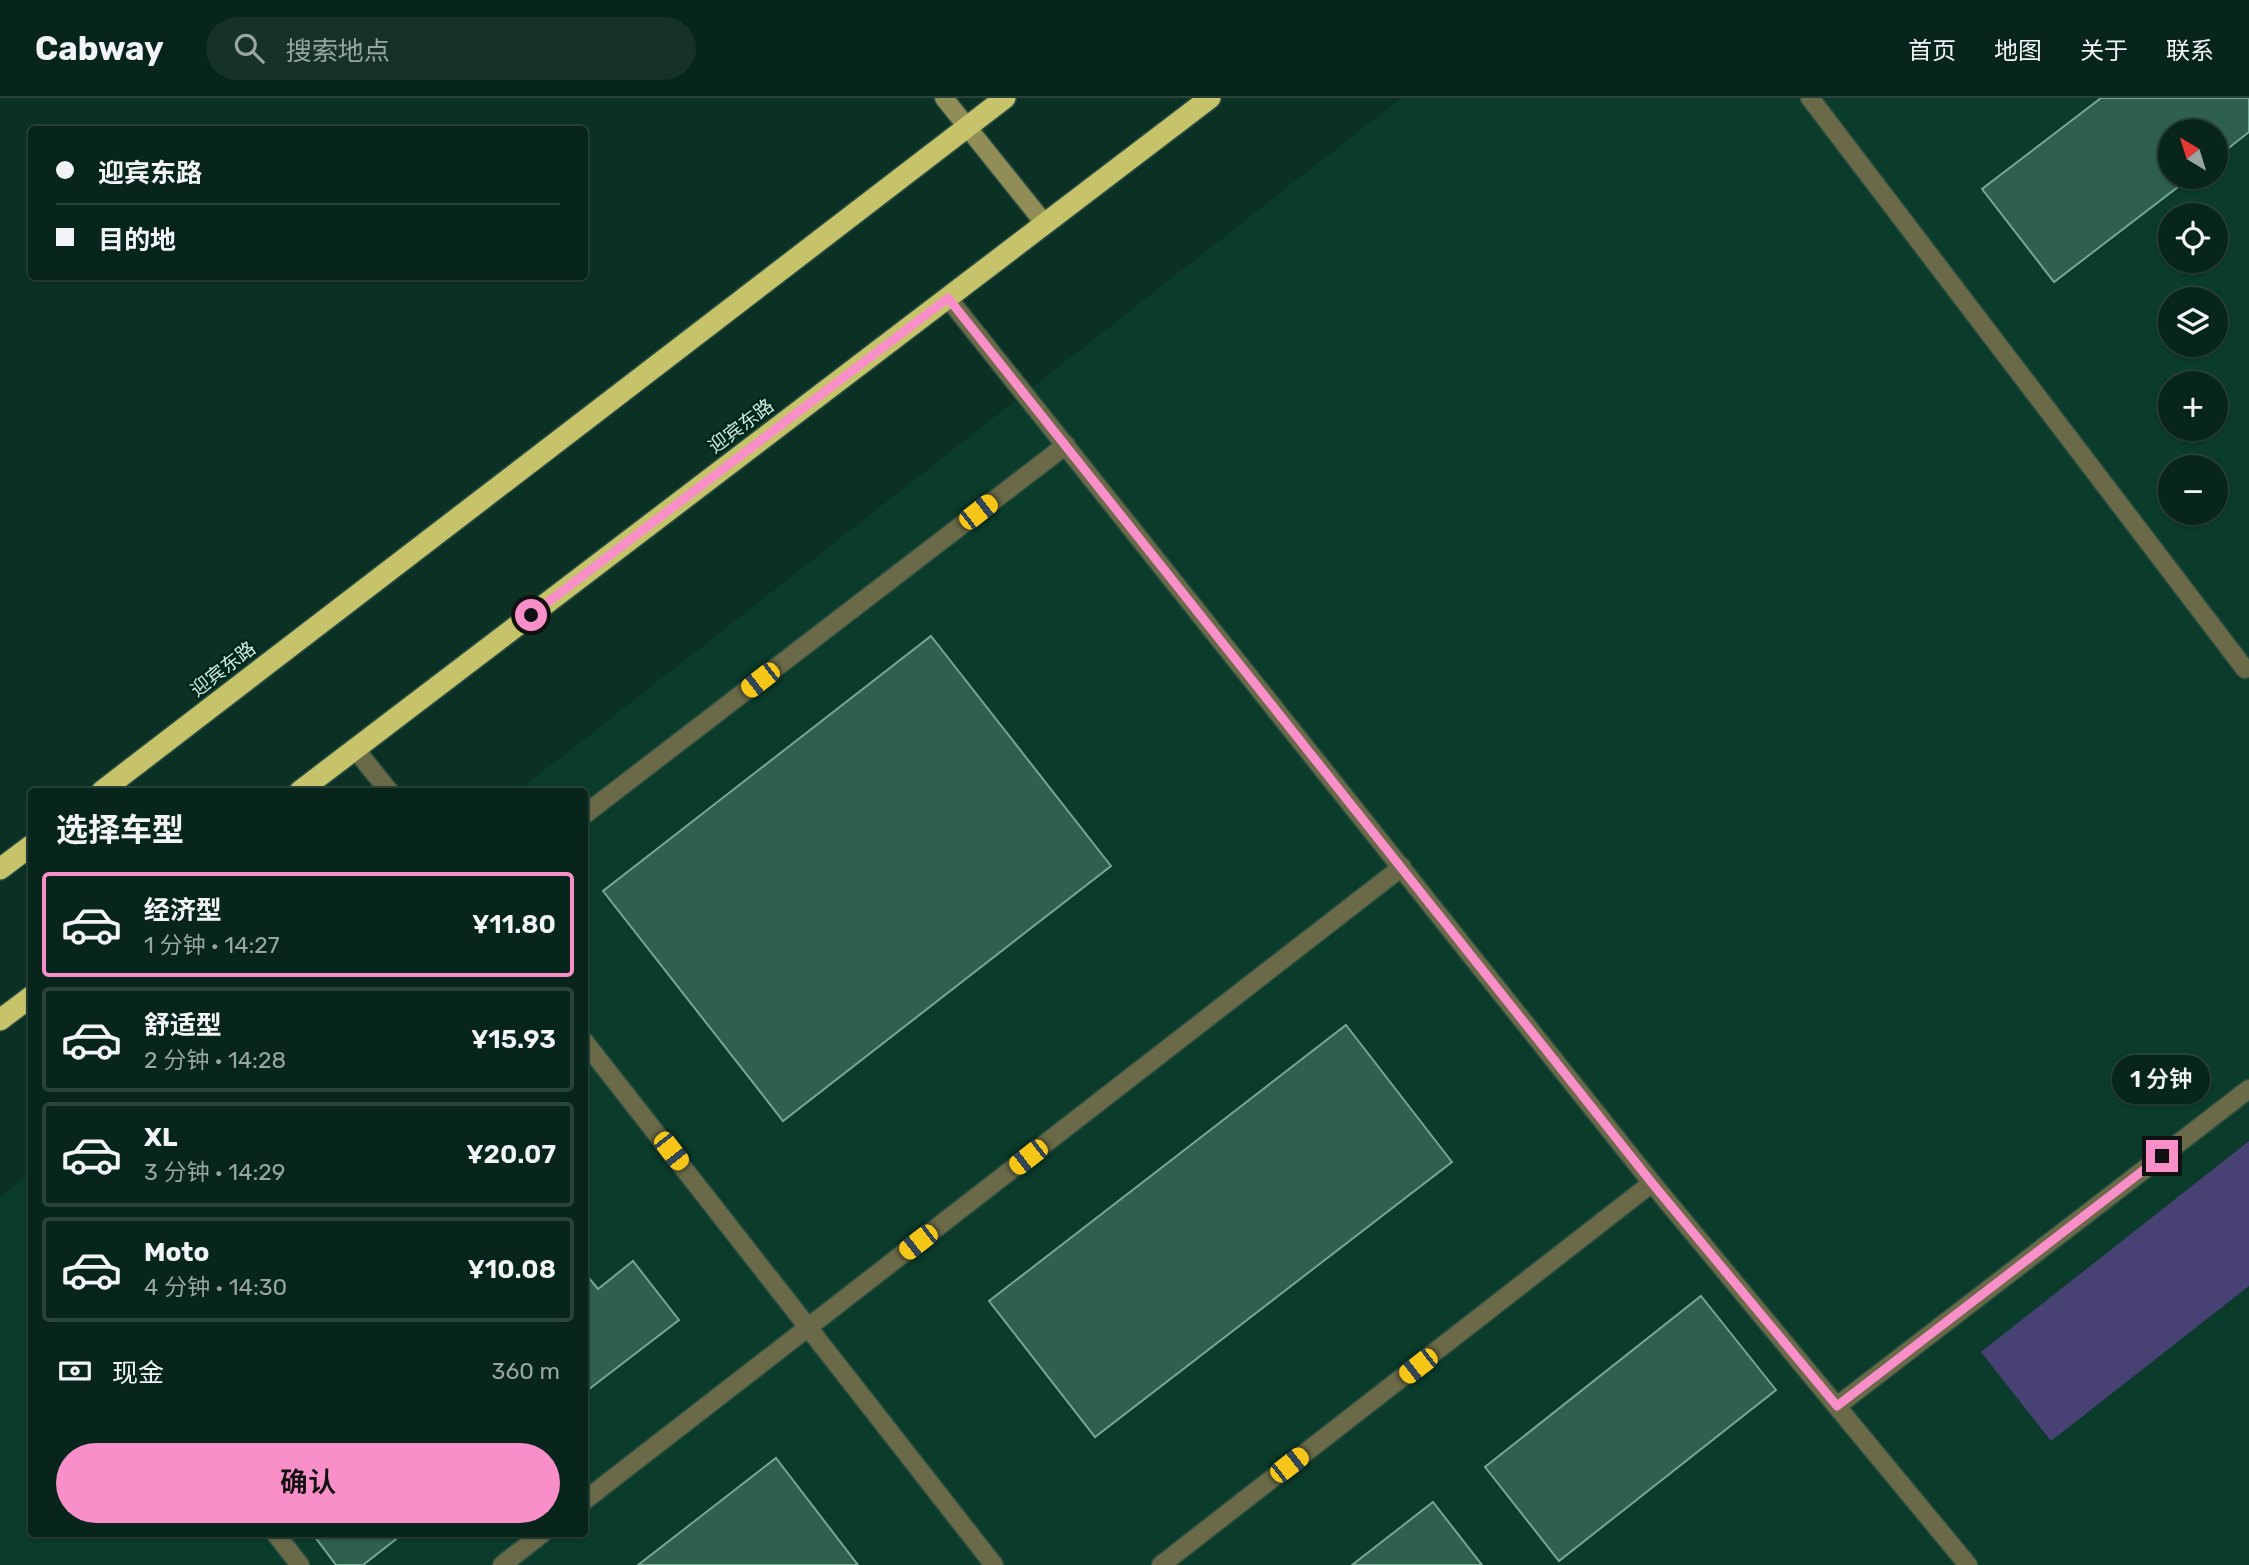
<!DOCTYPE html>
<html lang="zh">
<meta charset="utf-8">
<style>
:root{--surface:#08251b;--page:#163128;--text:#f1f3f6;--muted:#98a5a3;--line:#29423a;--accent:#f98fc9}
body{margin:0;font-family:Rubik,"Noto Sans SC",sans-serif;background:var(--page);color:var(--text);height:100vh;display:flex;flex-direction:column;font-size:26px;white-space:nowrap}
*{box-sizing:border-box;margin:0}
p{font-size:23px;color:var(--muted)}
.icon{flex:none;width:38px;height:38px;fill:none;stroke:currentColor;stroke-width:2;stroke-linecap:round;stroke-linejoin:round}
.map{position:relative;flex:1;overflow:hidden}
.side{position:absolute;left:28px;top:690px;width:560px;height:749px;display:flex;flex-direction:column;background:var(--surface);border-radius:7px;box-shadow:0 2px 5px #0004,0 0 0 2px var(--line)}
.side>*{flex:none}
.banner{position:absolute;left:28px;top:28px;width:560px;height:154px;border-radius:7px;box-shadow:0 2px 5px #0004,0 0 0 2px var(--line);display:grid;align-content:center;height:154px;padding:0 28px;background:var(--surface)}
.needle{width:46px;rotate:322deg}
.tools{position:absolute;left:2158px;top:21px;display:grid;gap:14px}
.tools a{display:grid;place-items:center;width:70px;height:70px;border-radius:50%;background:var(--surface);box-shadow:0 2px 5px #0004,0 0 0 2px var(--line);font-size:35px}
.end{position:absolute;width:32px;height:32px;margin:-16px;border:9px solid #f98fc9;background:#111;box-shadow:0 0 0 4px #111}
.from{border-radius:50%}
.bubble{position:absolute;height:49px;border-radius:24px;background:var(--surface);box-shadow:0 2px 5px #0004,0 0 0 2px var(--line);font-size:23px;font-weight:600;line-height:49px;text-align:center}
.car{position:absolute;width:21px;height:42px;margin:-21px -10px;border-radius:9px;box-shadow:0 0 5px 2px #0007;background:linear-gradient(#f5c518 24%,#345 0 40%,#f5c518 0 76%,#345 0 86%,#f5c518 0)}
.banner b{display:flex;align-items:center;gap:24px;height:66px;font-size:26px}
.banner b+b{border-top:2px solid var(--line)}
.banner i{width:18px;height:18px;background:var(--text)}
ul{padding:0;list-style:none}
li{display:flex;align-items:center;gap:21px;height:105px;margin:0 14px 10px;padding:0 14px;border:4px solid var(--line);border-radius:7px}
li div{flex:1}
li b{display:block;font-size:26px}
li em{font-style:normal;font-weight:600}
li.on{border-color:var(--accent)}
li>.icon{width:63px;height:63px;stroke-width:1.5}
h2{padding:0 28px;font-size:32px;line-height:84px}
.pay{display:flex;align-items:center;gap:18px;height:77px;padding:0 28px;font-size:26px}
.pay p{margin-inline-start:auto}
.cta{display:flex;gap:14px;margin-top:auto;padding:14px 28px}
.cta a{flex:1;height:80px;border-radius:42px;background:var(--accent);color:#111;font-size:28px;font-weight:600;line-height:80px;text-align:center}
header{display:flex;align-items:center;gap:42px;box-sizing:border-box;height:98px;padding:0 35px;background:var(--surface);border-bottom:2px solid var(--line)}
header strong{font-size:33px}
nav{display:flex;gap:38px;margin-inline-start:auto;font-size:24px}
.search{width:490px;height:63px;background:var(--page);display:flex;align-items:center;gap:18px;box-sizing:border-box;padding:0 24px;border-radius:38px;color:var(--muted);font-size:26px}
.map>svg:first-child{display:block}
.built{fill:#0a3b2b;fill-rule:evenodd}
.park{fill:#474174}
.building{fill:#2e604d;stroke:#75a893;stroke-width:2}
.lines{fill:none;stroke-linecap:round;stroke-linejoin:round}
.lane-casing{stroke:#2a4e42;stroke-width:21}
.secondary-casing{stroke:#2a4e42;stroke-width:21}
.highway-casing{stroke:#2a4e42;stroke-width:24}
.lane{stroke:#6b6a48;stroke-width:18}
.secondary{stroke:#908e56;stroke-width:18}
.highway{stroke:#c6c36a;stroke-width:21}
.route{stroke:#f98fc9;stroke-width:9}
.labels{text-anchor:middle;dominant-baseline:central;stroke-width:5;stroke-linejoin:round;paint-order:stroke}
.street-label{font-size:19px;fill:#cfe9de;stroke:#00271b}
</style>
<header>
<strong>Cabway</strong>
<div class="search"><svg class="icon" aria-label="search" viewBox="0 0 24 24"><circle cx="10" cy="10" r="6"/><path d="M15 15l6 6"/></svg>搜索地点</div>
<nav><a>首页</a><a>地图</a><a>关于</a><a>联系</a></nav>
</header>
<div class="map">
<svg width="2249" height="1467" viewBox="0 0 2249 1467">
<rect width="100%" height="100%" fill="#0a3124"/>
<!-- built -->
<path class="built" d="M1401 0H2249V1467H0V1099L31 1074 32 1435H584V693H518ZM2170 33H2216V79H2170ZM2170 117H2216V163H2170ZM2170 201H2216V247H2170ZM2170 285H2216V331H2170ZM2170 369H2216V415H2170Z"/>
<!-- park -->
<path class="park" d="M2249 1043V1188L2051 1343 1981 1254Z"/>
<!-- building -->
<path class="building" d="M2101 0H2249V34L2216 60V33H2170V79H2191L2054 184 1982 91Z
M931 538 1111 768 783 1023 603 793Z
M1346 927 1452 1064 1095 1339 989 1203Z
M633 1163 679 1222 584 1295V1174L598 1191Z
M1701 1198 1776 1292 1559 1463 1485 1369Z
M776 1360 858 1467H638Z
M1433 1404 1482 1467H1352Z
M312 1435H404L363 1467H336Z"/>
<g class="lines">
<!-- lane casing -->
<g class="lane-casing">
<path id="lane" d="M1810 0 2245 571
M948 200 1652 1085 1161 1467
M355 651 389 693
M584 717 1066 347
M584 943 994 1467
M1652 1085 1968 1467
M1837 1308 2249 991
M584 1403 1402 769
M275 1435 300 1467
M502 1467 543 1435"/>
</g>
<!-- secondary casing -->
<g class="secondary-casing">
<path id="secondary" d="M944 0 1045 126"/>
</g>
<!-- highway casing -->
<g class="highway-casing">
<path id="highway" d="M102 693 1005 0
M300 693 1210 0
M0 771 32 747
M0 922 32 898"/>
</g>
<!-- lane -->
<use href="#lane" class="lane"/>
<!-- secondary -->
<use href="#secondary" class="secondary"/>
<!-- highway -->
<use href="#highway" class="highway"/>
</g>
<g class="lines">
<!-- route -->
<path class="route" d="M531 517 948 200 1652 1085 1837 1308 2162 1058"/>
</g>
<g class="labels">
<!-- street labels -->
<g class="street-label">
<text transform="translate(741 328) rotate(-37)">迎宾东路</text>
<text transform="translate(223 571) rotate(-38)">迎宾东路</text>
</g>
</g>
</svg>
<div class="tools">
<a><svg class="needle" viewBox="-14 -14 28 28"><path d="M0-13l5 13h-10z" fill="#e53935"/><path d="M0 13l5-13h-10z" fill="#98a5a3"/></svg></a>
<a><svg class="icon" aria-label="locate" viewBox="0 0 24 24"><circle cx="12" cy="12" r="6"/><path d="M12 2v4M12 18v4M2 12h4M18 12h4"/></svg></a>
<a><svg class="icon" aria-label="layers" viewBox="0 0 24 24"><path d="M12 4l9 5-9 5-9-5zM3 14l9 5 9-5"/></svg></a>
<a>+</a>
<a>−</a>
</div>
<i class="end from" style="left:531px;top:517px"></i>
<i class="end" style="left:2162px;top:1058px"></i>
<div class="bubble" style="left:2112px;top:957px;width:98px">1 分钟</div>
<i class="car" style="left:978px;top:414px;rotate:52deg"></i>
<i class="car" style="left:760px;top:582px;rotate:232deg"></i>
<i class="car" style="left:671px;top:1053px;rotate:142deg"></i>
<i class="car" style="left:1028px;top:1059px;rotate:232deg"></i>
<i class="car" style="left:918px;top:1144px;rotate:232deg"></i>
<i class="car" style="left:1418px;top:1268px;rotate:232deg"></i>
<i class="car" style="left:1289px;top:1367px;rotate:52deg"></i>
<div class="banner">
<b><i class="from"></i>迎宾东路</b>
<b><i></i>目的地</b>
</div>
<section class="side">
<h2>选择车型</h2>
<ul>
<li class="on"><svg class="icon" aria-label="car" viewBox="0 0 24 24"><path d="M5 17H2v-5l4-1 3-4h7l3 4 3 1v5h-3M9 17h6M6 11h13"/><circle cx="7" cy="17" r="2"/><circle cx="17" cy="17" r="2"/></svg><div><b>经济型</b><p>1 分钟 · 14:27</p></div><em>¥11.80</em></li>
<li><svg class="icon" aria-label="car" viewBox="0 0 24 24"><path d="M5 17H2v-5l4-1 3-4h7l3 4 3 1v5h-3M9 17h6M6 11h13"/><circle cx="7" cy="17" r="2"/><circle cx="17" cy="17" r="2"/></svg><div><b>舒适型</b><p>2 分钟 · 14:28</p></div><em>¥15.93</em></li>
<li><svg class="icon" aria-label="car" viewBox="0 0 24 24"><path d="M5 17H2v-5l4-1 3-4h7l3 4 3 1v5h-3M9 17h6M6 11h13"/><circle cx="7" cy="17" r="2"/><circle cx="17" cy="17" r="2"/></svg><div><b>XL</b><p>3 分钟 · 14:29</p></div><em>¥20.07</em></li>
<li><svg class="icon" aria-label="car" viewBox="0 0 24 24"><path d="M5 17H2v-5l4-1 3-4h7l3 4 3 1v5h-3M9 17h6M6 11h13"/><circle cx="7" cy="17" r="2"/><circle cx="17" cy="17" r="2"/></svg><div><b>Moto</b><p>4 分钟 · 14:30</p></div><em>¥10.08</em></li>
</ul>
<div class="pay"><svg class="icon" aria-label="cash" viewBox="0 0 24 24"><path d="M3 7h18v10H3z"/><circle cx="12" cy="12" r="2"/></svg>现金<p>360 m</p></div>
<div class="cta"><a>确认</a></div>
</section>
</div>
